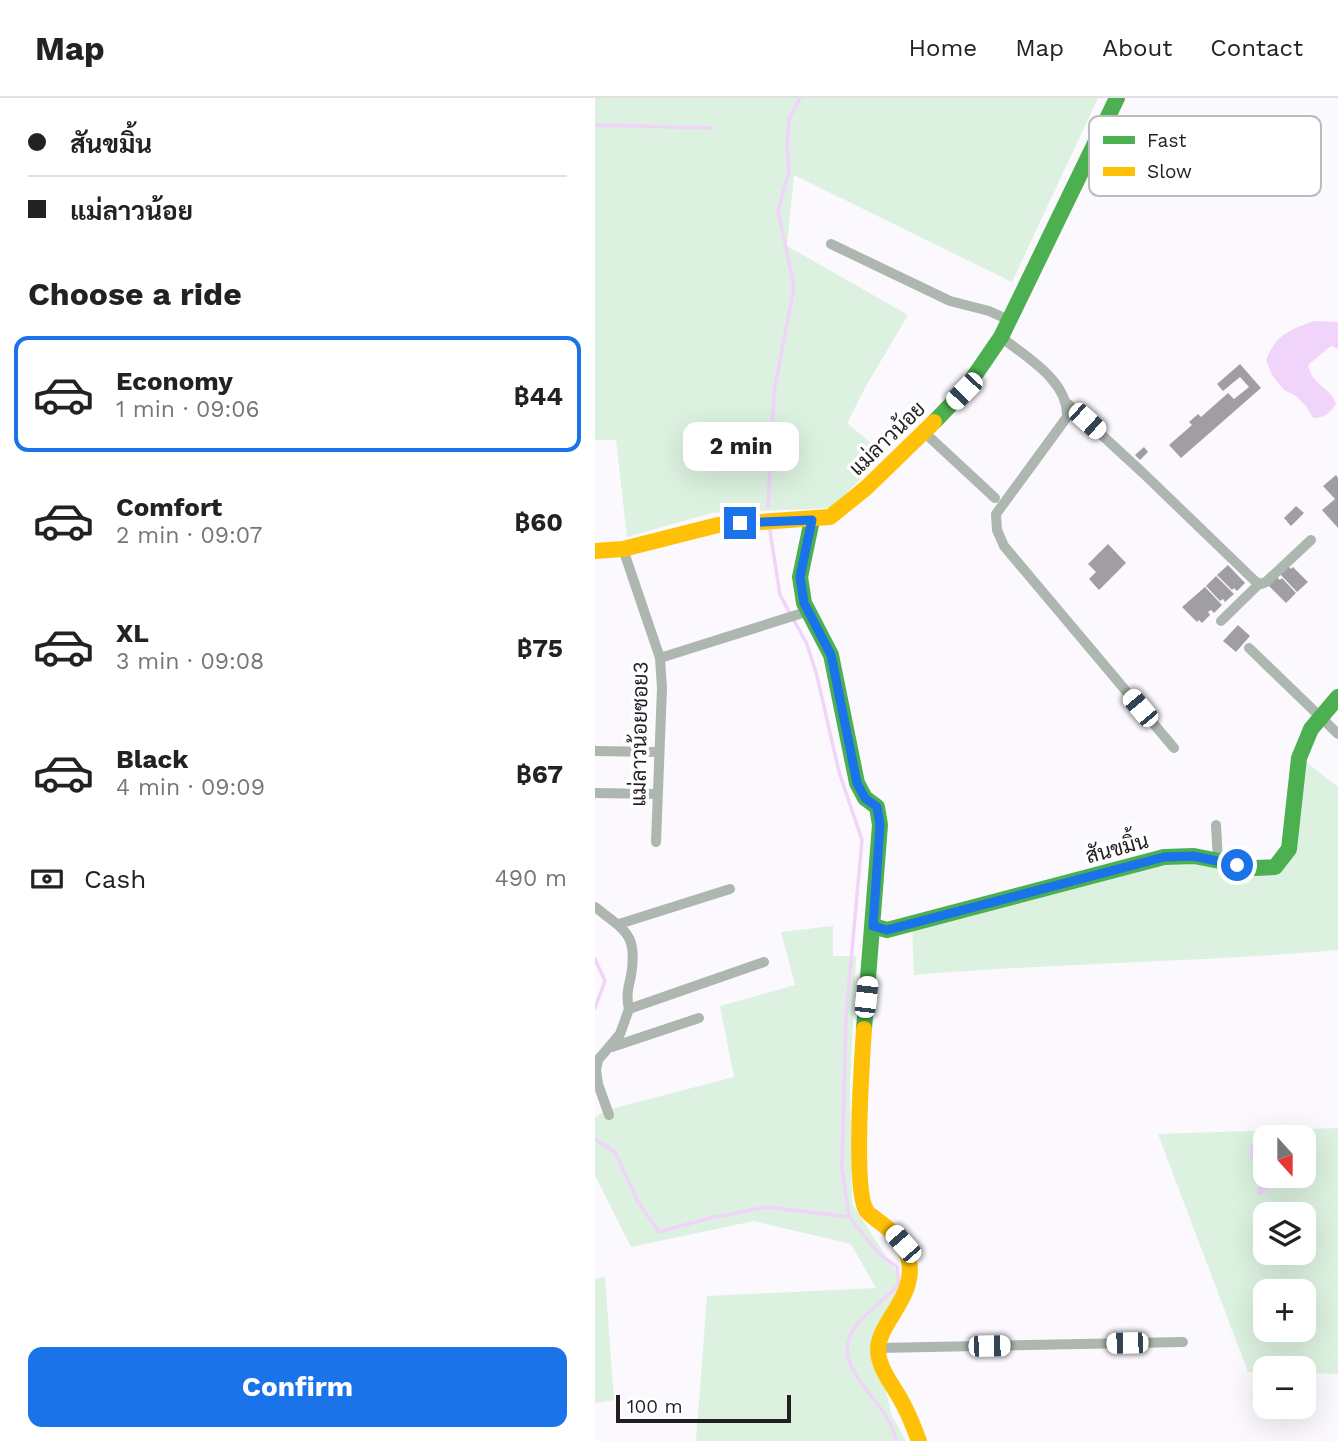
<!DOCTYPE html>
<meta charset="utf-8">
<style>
:root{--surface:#fff;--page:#f2f2f2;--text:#222;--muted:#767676;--line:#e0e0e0;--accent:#1a73e8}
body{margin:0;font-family:"Work Sans",Sarabun,sans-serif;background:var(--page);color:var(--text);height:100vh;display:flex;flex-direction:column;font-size:26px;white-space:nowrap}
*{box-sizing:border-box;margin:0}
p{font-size:23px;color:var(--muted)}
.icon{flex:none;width:38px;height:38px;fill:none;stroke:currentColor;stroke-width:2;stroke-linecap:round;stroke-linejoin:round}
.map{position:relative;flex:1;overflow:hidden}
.panel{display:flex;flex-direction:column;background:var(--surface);width:595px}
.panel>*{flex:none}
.banner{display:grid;align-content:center;height:154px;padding:0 28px;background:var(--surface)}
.needle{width:46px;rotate:159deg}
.buttons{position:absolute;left:658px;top:1027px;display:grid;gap:14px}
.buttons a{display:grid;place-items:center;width:63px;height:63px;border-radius:14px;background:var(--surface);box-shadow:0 7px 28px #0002;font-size:35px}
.scale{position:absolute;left:21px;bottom:18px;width:175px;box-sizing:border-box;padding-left:7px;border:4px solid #221f23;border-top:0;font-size:19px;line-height:24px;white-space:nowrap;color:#221f23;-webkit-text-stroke:5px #fff;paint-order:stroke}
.end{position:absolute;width:32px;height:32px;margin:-16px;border:9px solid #1a73e8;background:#fff;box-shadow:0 0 0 4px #fff}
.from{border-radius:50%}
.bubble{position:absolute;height:49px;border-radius:14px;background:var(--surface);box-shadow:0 7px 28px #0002;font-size:23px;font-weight:700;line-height:49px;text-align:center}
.car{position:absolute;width:21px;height:42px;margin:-21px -10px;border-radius:9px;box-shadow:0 0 5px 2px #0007;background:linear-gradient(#fff 24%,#345 0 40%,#fff 0 76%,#345 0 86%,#fff 0)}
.banner b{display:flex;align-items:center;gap:24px;height:66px;font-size:26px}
.banner b+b{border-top:2px solid var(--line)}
.banner i{width:18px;height:18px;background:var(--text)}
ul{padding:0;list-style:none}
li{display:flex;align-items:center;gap:21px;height:116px;margin:0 14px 10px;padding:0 14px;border:4px solid transparent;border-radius:14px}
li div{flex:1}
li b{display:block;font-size:26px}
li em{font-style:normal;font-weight:700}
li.selected{border-color:var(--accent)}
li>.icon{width:63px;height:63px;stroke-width:1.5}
h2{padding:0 28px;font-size:32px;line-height:84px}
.pay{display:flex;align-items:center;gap:18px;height:77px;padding:0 28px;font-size:26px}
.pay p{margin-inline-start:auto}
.primary-button{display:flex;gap:14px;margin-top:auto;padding:14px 28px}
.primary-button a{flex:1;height:80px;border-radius:14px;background:var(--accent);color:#fff;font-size:28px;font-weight:700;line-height:80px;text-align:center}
header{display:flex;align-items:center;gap:42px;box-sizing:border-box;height:98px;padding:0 35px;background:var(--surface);border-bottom:2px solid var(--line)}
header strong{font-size:33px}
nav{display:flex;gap:38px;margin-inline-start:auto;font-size:24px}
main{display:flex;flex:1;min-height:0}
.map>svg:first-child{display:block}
.green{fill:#dcf1df;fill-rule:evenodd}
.water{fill:#f0d4fa}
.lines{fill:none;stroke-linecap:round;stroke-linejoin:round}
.stream{stroke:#f0d4fa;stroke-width:3.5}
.building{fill:#a09ea2}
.street{stroke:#adb7af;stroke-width:10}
.fast{stroke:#4caf50;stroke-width:16}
.slow{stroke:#ffc107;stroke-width:16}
.route{stroke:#1a73e8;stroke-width:9}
.labels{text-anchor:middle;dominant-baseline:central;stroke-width:7;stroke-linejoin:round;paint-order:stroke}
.street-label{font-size:21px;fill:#221f23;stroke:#fff}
.key{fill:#fff;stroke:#bdbcbd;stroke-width:2}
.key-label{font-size:19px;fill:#221f23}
</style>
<header>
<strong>Map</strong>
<nav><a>Home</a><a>Map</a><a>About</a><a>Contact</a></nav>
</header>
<main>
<section class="panel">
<div class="banner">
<b><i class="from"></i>สันขมิ้น</b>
<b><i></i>แม่ลาวน้อย</b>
</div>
<h2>Choose a ride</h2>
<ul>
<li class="selected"><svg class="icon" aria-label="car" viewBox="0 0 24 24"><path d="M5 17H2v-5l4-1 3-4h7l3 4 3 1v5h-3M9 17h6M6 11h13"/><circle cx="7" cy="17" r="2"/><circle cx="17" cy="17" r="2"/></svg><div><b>Economy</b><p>1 min · 09:06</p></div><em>฿44</em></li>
<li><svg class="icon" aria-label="car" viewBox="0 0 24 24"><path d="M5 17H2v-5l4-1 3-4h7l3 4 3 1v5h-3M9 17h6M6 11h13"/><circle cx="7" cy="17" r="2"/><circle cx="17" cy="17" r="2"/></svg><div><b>Comfort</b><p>2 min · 09:07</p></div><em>฿60</em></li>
<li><svg class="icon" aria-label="car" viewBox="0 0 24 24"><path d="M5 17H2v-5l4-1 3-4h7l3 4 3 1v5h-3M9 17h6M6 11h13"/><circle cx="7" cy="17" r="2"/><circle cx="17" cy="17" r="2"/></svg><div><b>XL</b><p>3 min · 09:08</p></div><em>฿75</em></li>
<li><svg class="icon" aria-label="car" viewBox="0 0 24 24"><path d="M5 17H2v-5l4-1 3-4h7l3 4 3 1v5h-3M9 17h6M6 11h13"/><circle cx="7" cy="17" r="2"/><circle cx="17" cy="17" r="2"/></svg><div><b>Black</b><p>4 min · 09:09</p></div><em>฿67</em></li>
</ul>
<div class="pay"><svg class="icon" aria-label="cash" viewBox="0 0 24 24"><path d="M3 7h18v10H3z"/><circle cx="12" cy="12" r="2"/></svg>Cash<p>490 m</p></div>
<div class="primary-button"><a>Confirm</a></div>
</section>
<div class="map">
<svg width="743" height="1343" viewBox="0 0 743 1343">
<rect width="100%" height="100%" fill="#fbf9fd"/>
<!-- green -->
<path class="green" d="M0 0H503L417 184 199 77 192 148 313 217 271 288 252 325 290 357 236 410 117 415 32 439 21 342H0Z
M702 657 743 689V852C602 864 460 865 319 877L317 826 569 759 680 769 694 751Z
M238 828V858H261L255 987 257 1106 309 1186 278 1242 297 1318 311 1343H101L112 1198 281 1190 256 1146 159 1123 36 1149 0 1077V1019L12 1012 139 979 125 908 200 887 186 834Z
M743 1030V1276L709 1275V1270H670V1274H653L563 1036ZM670 1040H709V1078H670ZM670 1116H709V1155H670ZM670 1194H709V1232H670Z
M10 1179 19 1302 0 1305V1181Z"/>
<!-- water -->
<path class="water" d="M719 223 743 224V251L736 248 713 267C717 288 735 288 741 306 735 315 729 320 718 320L711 308 701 298 689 292 677 277 671 262C681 236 695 232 719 223Z
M656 1046H670V1078H709V1076L711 1086 678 1088 663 1098 664 1072 655 1057Z"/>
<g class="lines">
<!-- stream -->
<path class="stream" d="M0 27 116 30
M173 409 179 294 199 189 183 112 194 74 192 49 194 21 205 0
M175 433 185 497 212 546 222 578 244 674 267 742 251 918 247 1071 254 1119 284 1156 302 1169 304 1186C292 1200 276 1210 264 1224 231 1261 276 1291 294 1323 297 1329 299 1336 302 1343
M0 861 10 883 0 910
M0 1041 20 1054 43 1104 64 1134 115 1120 172 1109 254 1119"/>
</g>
<!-- building -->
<path class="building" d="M645 266 666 290 586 360 574 347 597 327 594 324 603 316 606 319 633 295 639 301 654 289 645 279 628 293 622 286Z
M549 349 553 354 545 362 540 357Z
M741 377 743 380V430L727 412 740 401 728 388Z
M701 408 709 415 696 428 689 420Z
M513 446 531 465 504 492 494 481 501 474 493 466Z
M633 467 650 485 642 493 639 490 637 492 622 477Z
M693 468 696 471 698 469 713 484 702 494 685 476Z
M621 478 639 496 630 504 628 501 625 503 611 488Z
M682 479 685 482 687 480 701 495 691 505 673 487Z
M610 489 627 507 619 515 616 512 613 514 615 517 607 525 604 522 602 524 587 509Z
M643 527 655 538 641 554 628 543Z"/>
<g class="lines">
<!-- street -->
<path class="street" d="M236 146 355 203 394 213 414 222
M406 239C431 259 474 283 472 319L401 416 402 432 409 448 579 650
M473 306 548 375 661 484 666 486 671 484 716 442
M330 335 400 400
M28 451 65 560 67 590 61 744
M626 523 664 486
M654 550 743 636
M65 560 214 513
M0 653 64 654
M0 695 63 696
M621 727 623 763
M0 809C30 833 43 835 36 878 33 890 31 899 34 911L169 864
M24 826 135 791
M17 949 104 920
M14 1017 3 986 1 972 3 962 25 936 34 911
M283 1250 588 1244"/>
<!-- fast -->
<path class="fast" d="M339 324 369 293 406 239 522 0
M217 422 205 479 209 505 236 557 262 685 270 700 282 709 285 727 269 931
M278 828 292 832 569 759 599 758 660 770 680 769 694 751 704 660 716 631 743 599"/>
<!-- slow -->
<path class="slow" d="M0 453 28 451 123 427 235 419 271 390 339 324
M269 931C267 963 258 1089 271 1112 273 1116 279 1119 282 1122 296 1132 311 1145 314 1163 321 1199 284 1224 283 1251 283 1271 299 1288 307 1304 314 1316 319 1330 324 1343"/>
</g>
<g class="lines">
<!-- route -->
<path class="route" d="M145 425 217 422 205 479 209 505 236 557 262 685 270 700 282 709 285 727 278 828 292 832 569 759 598 758 642 767"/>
</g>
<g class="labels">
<!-- street labels -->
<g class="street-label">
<text transform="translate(292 340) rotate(-44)">แม่ลาวน้อย</text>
<text transform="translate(44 636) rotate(-89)">แม่ลาวน้อยซอย3</text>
<text transform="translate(522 750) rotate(-15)">สันขมิ้น</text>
</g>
</g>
<!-- legend -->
<rect x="494" y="18" width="232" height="80" rx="10" class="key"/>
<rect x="508" y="38" width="32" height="8" fill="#4caf50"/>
<rect x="508" y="69" width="32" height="9" fill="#ffc107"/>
<g class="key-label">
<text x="552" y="49">Fast</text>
<text x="552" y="80">Slow</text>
</g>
</svg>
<div class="buttons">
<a><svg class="needle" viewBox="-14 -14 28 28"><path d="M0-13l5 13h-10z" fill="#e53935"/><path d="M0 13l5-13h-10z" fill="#767676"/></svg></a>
<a><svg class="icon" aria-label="layers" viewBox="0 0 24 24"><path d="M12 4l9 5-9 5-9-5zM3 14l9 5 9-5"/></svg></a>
<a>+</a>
<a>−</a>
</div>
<div class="scale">100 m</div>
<i class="end from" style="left:642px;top:767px"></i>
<i class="end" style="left:145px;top:425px"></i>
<div class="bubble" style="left:88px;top:324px;width:116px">2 min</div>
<i class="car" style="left:369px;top:293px;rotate:224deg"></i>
<i class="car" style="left:492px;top:323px;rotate:132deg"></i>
<i class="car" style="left:545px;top:610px;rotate:320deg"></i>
<i class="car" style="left:271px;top:899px;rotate:6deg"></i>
<i class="car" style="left:308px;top:1146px;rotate:319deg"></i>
<i class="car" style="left:532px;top:1245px;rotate:269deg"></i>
<i class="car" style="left:394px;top:1248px;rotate:89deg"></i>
</div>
</main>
